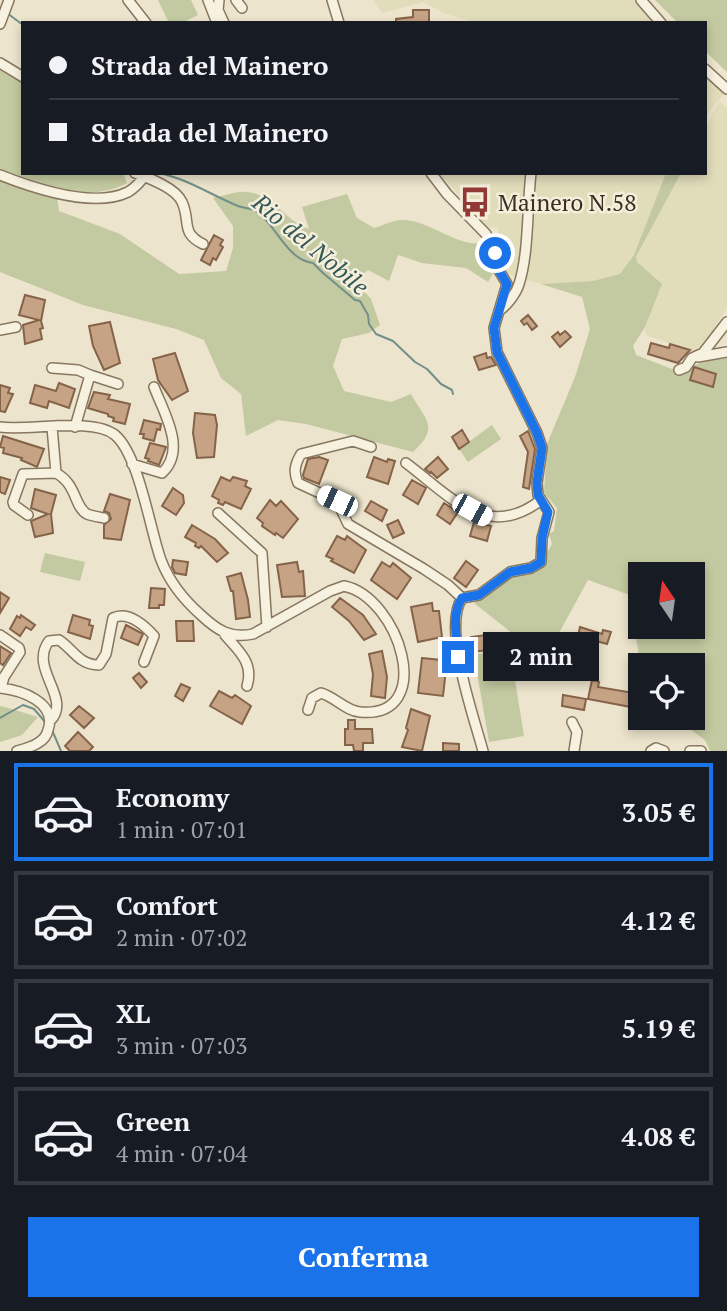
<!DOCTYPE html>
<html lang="it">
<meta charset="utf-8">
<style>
:root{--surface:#171b24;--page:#242831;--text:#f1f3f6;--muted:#9ea1a6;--line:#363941;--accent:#1a73e8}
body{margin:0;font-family:"PT Serif",serif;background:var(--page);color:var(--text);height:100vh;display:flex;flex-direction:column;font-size:26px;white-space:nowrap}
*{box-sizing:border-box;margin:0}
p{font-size:23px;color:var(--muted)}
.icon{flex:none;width:38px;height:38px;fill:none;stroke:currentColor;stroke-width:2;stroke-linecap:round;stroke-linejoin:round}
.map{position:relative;height:751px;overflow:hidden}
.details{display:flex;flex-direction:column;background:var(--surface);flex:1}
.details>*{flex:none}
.guide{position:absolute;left:21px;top:21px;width:686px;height:154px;border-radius:0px;box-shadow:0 4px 10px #0003;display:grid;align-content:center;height:154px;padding:0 28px;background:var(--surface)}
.needle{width:46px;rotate:347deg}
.buttons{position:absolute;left:628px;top:562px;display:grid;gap:14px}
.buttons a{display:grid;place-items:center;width:77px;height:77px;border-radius:0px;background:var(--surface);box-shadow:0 4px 10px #0003;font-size:35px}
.end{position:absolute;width:32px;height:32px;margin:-16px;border:9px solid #1a73e8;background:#fff;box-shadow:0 0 0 4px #fff}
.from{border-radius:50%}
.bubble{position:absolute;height:49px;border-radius:0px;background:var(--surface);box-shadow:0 4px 10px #0003;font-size:23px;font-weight:700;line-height:49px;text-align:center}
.car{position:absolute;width:21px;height:42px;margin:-21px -10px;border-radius:9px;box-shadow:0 0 5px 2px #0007;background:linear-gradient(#fff 24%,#345 0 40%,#fff 0 76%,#345 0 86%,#fff 0)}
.guide b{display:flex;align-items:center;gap:24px;height:66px;font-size:26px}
.guide b+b{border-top:2px solid var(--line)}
.guide i{width:18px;height:18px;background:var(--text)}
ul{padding:12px 0 0;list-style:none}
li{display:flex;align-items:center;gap:21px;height:98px;margin:0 14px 10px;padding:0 14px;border:4px solid var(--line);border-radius:0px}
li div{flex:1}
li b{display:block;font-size:26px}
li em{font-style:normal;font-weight:700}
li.current{border-color:var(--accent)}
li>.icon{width:63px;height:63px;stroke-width:1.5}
.cta{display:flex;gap:14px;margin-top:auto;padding:14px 28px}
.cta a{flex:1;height:80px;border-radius:0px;background:var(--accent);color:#fff;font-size:28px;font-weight:700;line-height:80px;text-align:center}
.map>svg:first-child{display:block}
.farmland{fill:#e1dcba}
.green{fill:#c3c9a0;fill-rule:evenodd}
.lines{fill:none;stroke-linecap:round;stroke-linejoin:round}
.stream{stroke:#728f89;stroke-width:2}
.building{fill:#c6a385;stroke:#856349;stroke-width:2}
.minor-casing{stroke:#887761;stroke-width:12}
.minor{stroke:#f7f1df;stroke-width:9}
.route{stroke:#1a73e8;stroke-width:9}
.labels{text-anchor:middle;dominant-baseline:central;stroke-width:5;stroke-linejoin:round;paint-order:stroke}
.poi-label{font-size:23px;fill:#3a2f23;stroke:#f4eedb;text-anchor:start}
.water-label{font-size:24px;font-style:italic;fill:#335857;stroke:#f4eedb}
</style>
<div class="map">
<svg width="727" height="751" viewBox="0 0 727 751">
<rect width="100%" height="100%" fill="#ece4cc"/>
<!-- farmland -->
<path class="farmland" d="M374 0H636L656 23H476L444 13 423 2 382 13Z
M705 75 724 93 705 118Z
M719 101 727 108V307L700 353 648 336 645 332V327L662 284 637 262 636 258 681 173H705V128Z
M439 173H666L634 255 620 274 593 281 541 284 505 273 500 261 498 227 488 228Z"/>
<!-- green -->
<path class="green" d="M158 0H191L198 15 182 23H169Z
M655 0H727V72L705 51V23H678Z
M0 70 23 83V173H119L124 175 127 183C108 194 77 195 56 191L59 211 120 234 179 274 226 271 233 248V226L213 198C223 196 236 191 247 192 273 194 285 221 309 229L302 207 347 194 357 218 374 228C382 226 393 220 402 220 431 220 455 247 483 243L495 270 488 282 466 268 422 263 398 255 389 281 368 270 355 281 371 299 380 325 369 333 342 339 333 366 344 391 391 402 411 394C426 421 440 427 413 452L306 424 278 420 246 436 241 394 221 378 204 340 176 329 83 305 0 272Z
M666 173H681L636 257 637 262 662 284 645 327 633 346 636 355 677 371 727 354V751H710L705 740 675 718H693V665L640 664 630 595 588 580 559 633 531 648 474 603 509 578 536 573 552 544 549 534 554 531 557 508 544 493 547 444 575 377 590 329 582 297 541 284 593 281 620 274 634 255ZM640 574H693V626H640Z
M492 425 501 439 468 462 459 449Z
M45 553 85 562 80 581 40 572Z
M510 649 524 736 489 742 474 655Z
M0 706 5 707 38 717 22 735 0 742Z"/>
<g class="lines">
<!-- stream -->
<path class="stream" d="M7 13 23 25
M159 173C188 179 211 195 238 206 243 208 249 208 254 210 276 223 286 260 313 263L323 273 355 300 360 301 368 315 369 324 376 334 393 341 415 362 427 369 441 384 452 390 453 394
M0 718 23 705 34 709 46 723
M52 730 61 751"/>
</g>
<!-- building -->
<path class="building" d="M413 10H429V23H396V19L413 17Z
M214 235 223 240 220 245 223 247 216 260 213 258 210 265 201 260Z
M25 295 45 300 41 321 43 328 40 329 42 339 25 344 23 325 39 320 19 315Z
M528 315 537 326 532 330 527 323 524 325 521 321Z
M110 322 120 363 104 370 93 346 89 326Z
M565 331 571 337 560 347 552 337 558 332 560 335Z
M651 343 669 348 670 344 690 350 678 363 648 354Z
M175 353 188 391 172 400 158 380 153 359Z
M486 353 487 358 491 357 496 365 479 370 474 357Z
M694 367 716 374 713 387 690 380Z
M59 383 75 389 69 408 49 401 47 408 30 403 35 385 56 391Z
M0 385 10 388 8 393 13 394 5 412 0 411Z
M94 392 110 395 108 399 130 404 125 424 113 421 114 418 108 416V414L88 408Z
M195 413 215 415 217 425 214 457 197 458 193 433Z
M144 420 161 424 160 430 157 429 154 441 143 438 144 434H140Z
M462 430 469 442 459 449 452 437Z
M528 431 535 449 529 489 523 487 528 452 520 436Z
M3 436 44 449 37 467 21 460 22 458 3 453 4 448 0 447Z
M150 443 166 447 159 465 148 461 149 459 145 458Z
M319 457 328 460 319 484 304 478 303 475 308 459Z
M374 457 387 462 388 459 395 461 388 484 367 477Z
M438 457 448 469 437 478 431 472 430 473 425 469Z
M0 477 10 480 5 494 0 492Z
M221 477 230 481 233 477 247 481 245 486 251 489 241 509 225 502 223 505 218 503 219 500 212 496Z
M412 480 426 488 418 504 403 495Z
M173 488 183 495 184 503 176 515 162 506Z
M35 489 56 495 51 514 53 533 35 537 31 521 48 514 31 508Z
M110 494 130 500 121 540 104 538V525L111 519 109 513 104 511Z
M270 500 276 506 281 501 298 519 283 538 276 533 275 535 262 526 263 523 257 518Z
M371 501 387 510 382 521 365 511Z
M444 503 458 512 450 524 437 515Z
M398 520 404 533 393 538 387 525Z
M474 522 491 526 487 541 470 536Z
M192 525 215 539 228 553 217 562 201 546 199 548 195 546 196 543 185 537Z
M337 536 345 540 347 536 366 550 354 573 331 561 333 559 326 556Z
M173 560 188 562 186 575 175 573 172 567Z
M466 561 478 570 466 587 454 578Z
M297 562 299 572 303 571 305 596 282 597 277 565Z
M382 562 390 567 393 563 411 578 397 599 371 580Z
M241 573 248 600 250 617 236 619 233 591H231L227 577Z
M151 588 165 589 164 605H159V608H149Z
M0 592 9 598 0 613Z
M340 598 363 615 376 634 364 640 349 621 332 607Z
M432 603 433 611H439L442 637 418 642 411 607Z
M21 615 35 625 31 630 26 627 20 636 10 629 17 616 20 618Z
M73 615 90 620 89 625 93 626 90 639 68 632Z
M176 621H193L194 641H177Z
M126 625 143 634 138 645 121 638Z
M580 627 602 634 603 630 611 632 607 644 578 636Z
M486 635 488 650 473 652 471 637Z
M0 646 11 653 3 665 0 663Z
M382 651 387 677 385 698 371 696 373 674 369 654Z
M422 658 441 660 440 669H446L443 696 418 693Z
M139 673 147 682 141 688 133 678Z
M592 680 599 682 598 687 634 693 631 707 588 699Z
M181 684 190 688 183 701 175 696Z
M219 691 232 698 235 695 251 706 242 724 210 706Z
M563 695 586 699 584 710 562 706Z
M79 706 94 718 84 728 70 715Z
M411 709 430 716 422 751 402 747 408 730 406 728Z
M348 720H355V729H372L373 743H363V751H354L353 745H345V729H348Z
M78 732 93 747 89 751H70L65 746Z
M443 743 459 744V751H443Z"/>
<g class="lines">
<!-- minor casing -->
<g class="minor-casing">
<path id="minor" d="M128 0 146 23
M208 0 217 23
M219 0 218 10 224 23
M236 0 242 8
M332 0 339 23
M641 0 661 23
M0 24 9 0
M0 63 23 77
M705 69 727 89
M135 173C149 178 176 188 182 202 191 221 180 233 203 244
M431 173 447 194 486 234 495 253 497 267 507 284 494 328 497 352 537 433 542 448 537 483 538 495 549 512 542 538 541 562 531 568 510 572 479 595 462 598C442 628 474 717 483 751
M0 175C33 188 93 209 128 192 135 188 142 180 147 173
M499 311C507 305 516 294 519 284 529 253 527 207 531 173
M0 330 16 327
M698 357 727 352
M52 368 78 370 90 375
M679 370 686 367 692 358 703 353 727 322
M0 427C29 431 93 417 115 435 139 455 150 530 161 560 169 581 184 600 201 615 217 630 230 639 253 634L330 591 344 586C399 597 438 719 360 712 346 711 335 697 321 693L312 698 308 710
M52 427 56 473C77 484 74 507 87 514 92 516 99 517 104 518
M75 427 90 375 118 384
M371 447 353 441 301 454C295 464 293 472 298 483L337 501 348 524 424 569 448 585 462 598
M406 463C450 496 487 542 541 500
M132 464 162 473C187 450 164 413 154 387
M218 513 262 553 267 627
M28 515 14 505 13 502 23 474 56 473
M0 635 19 648 20 652 4 677 1 688
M225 635C239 651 254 663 247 686
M0 688C20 690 58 702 48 730 47 735 43 740 38 743 32 747 24 749 17 751
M50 721C73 698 28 669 49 641L59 640C74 650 79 665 99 665L106 654 113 618C128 611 144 625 154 636L144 662
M572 722 577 732 574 751
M651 751 656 748 664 751
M690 751H701"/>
</g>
<!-- minor -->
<use href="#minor" class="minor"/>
</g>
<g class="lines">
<!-- route -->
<path class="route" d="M458 657C457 638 451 615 462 598L479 595 510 572 531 568 541 562 542 538 548 512 538 495 537 483 542 448 537 433 497 352 494 328 507 284 497 267 495 253"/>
</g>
<!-- icons -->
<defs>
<g id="bus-bare" transform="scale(2.415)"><path d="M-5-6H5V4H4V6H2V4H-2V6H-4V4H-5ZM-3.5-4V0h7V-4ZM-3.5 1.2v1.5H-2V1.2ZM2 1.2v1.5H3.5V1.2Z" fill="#923936" stroke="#f4eedb" stroke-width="2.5" paint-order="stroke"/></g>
</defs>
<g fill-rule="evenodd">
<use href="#bus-bare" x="475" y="202"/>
</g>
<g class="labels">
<!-- poi labels -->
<g class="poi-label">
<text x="498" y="202">Mainero N.58</text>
</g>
<!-- water labels -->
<g class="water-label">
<text transform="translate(311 244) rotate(40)">Rio del Nobile</text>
</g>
</g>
</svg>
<div class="buttons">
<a><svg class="needle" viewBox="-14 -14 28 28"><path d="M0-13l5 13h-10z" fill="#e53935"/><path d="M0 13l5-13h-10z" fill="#9ea1a6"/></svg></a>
<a><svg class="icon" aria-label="locate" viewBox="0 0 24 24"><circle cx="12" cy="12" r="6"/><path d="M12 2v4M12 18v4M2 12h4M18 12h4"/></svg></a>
</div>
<i class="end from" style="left:495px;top:253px"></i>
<i class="end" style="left:458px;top:657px"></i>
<div class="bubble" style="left:483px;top:632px;width:116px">2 min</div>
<i class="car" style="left:337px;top:501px;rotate:295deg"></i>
<i class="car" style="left:472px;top:510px;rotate:119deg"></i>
<div class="guide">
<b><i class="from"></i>Strada del Mainero</b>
<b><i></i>Strada del Mainero</b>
</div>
</div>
<section class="details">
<ul>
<li class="current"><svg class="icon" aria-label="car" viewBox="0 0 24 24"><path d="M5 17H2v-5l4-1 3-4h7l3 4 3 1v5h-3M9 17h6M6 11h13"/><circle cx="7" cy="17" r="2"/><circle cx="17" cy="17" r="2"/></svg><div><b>Economy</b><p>1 min · 07:01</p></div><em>3.05 €</em></li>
<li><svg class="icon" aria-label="car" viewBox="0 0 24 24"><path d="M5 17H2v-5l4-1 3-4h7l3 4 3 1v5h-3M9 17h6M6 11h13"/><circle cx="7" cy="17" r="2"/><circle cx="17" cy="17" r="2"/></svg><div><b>Comfort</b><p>2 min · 07:02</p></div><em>4.12 €</em></li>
<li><svg class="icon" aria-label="car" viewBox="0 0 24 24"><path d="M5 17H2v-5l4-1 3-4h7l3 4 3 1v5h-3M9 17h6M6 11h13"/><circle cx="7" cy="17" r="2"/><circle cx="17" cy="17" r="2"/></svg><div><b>XL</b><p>3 min · 07:03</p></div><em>5.19 €</em></li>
<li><svg class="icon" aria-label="car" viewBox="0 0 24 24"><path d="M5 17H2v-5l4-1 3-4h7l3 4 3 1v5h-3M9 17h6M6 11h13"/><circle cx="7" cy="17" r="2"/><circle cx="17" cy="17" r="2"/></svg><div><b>Green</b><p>4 min · 07:04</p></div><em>4.08 €</em></li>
</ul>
<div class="cta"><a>Conferma</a></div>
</section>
